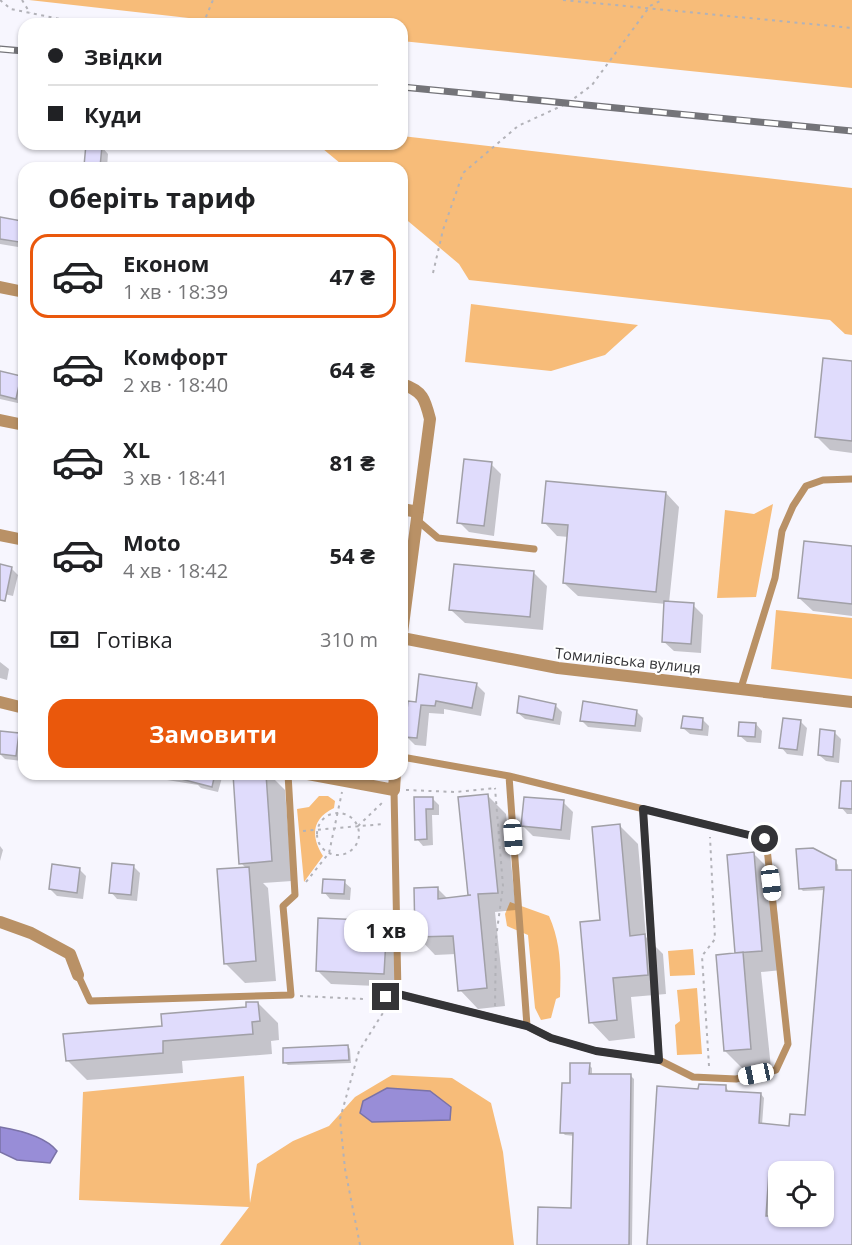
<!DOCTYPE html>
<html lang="uk">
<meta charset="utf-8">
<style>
:root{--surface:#fff;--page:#f2f2f2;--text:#202124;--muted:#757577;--line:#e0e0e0;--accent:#ea580c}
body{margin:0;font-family:"Open Sans",sans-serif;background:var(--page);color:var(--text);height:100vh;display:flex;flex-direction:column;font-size:22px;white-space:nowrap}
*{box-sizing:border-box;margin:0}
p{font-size:20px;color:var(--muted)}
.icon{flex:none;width:33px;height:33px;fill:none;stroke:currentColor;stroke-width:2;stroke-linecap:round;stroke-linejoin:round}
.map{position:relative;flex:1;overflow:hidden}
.details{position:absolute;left:18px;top:162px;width:390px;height:618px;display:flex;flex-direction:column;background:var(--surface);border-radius:18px;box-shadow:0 2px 4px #0004}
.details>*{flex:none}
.guide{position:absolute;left:18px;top:18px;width:390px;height:132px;border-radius:18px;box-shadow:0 2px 4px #0004;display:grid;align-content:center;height:132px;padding:0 30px;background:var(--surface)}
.tools{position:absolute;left:768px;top:1161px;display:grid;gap:12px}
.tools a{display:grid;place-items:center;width:66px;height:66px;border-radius:12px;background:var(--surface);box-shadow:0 2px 4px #0004;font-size:30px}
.end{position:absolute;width:27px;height:27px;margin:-14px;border:8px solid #343437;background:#fff;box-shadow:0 0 0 3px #fff}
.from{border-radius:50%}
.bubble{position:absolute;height:42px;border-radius:18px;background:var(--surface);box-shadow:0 2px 4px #0004;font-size:20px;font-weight:700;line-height:42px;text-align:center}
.car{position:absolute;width:18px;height:36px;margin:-18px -9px;border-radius:8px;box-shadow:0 0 4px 2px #0007;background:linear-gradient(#fff 24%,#345 0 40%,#fff 0 76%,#345 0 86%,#fff 0)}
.guide b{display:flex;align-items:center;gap:21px;height:57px;font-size:22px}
.guide b+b{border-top:2px solid var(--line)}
.guide i{width:15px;height:15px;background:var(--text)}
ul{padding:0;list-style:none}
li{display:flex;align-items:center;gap:18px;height:84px;margin:0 12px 9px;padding:0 18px;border:3px solid transparent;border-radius:18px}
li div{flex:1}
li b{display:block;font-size:22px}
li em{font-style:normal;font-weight:700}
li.active{border-color:var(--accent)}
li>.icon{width:54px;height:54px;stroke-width:1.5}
h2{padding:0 30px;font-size:27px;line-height:72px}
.pay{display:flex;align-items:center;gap:15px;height:66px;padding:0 30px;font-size:22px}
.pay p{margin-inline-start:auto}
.cta{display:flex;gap:12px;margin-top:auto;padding:12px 30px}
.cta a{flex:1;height:69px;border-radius:18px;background:var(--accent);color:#fff;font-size:24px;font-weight:700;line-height:69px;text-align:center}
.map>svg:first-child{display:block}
.green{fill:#f7bc79}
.water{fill:#988dd7;stroke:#7a72a7;stroke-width:1.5}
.shadow{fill:#0003;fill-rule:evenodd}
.building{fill:#e0dcfc;stroke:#a1a0a7;stroke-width:1.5;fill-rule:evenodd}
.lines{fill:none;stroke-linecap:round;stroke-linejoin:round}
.path{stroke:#b2b2b8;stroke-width:2;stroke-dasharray:3 4.5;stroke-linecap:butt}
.lane{stroke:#b99166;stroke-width:7}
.street{stroke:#b99166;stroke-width:12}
.rail-casing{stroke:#747479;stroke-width:7}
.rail{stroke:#fff;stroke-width:4.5;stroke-dasharray:14;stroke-linecap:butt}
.route{stroke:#343437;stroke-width:8}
.labels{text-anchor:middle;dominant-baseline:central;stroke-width:4.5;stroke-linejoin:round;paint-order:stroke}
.street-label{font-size:15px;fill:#343437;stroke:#fff}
</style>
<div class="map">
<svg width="852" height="1245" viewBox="0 0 852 1245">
<rect width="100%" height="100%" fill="#f7f6fe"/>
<!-- green -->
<path class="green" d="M29 0H852V88L402 41V24H242Z
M402 136 852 188V335L845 334 830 320 469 280 459 264 402 216V168H346L317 144H402Z
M471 304 638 325 605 355 551 371 465 362Z
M773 504 756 597 717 598 725 510 754 514Z
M776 610 852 618V679L771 669Z
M319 796H328L335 801 334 808C311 819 311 837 323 856L304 882 297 809 309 807Z
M510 902 549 916C561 943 561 968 560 997L556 999 551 1018 541 1020 535 1008 528 935 507 926 505 914Z
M693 949 695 975 670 976 668 951Z
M697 988 702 1054 677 1055 675 1025 680 1021 677 990Z
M392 1075 452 1078 491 1103 503 1152 514 1245H220L249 1207 79 1200 83 1092 244 1076 250 1203 257 1164 293 1141 329 1126 355 1097Z"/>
<!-- water -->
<path class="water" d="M387 1088 430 1091 451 1107 450 1120 372 1122 360 1113 363 1101Z
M0 1127C18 1130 45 1136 57 1151L50 1163 17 1160 0 1152Z"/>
<!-- shadow -->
<path class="shadow" d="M102 147 108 154 107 168H88L85 165Z
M188 163 210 166 212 168H187Z
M0 219 24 225V248L0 244Z
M852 363V453L830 450 817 437Z
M0 373 20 378 24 381 22 404 0 399Z
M23 448H24V469L19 464Z
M491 464 501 474 494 536 469 532 459 522Z
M402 476 408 481 405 498 402 497Z
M666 493 679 507 669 603 693 605 703 615 701 653 674 651 663 641 666 604 578 596 564 583 569 537 557 536 544 522Z
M402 540 407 545 402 568Z
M852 548V616L813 611 799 598Z
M0 566 12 569 18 575 13 596 0 593Z
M533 572 547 586 543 630 465 623 451 610Z
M0 662 9 669 7 680 0 678Z
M476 684 485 693 481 716 444 709V714L429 713 426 746 415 745 406 736 418 703Z
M555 705 562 712 560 725 525 719 518 713Z
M636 711 643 718 641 732 588 727 582 721Z
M703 720 709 726 708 736 690 734 683 728Z
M801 722 807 728 803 756 787 754 781 747Z
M756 724 762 731 761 743 747 742 740 736Z
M834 732 841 739 839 763 826 761 819 755Z
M18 735 24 741 22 761 5 759 0 754V743Z
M161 774H223L218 792 201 788 198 785 167 780Z
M235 774H269L285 790 292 881 263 883 268 888 276 981 245 983 225 963 246 868 241 863Z
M852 783V814H847L841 807Z
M488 796 506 814 516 910 495 912 505 1006 478 1009 460 990 456 954 435 955 417 936 438 889 448 899 472 897 470 895Z
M432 798 439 805V815H432L433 845 423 846 417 839 415 799Z
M563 802 573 812 570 840 533 836 523 826Z
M619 825 638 844 646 937 663 954 666 994 631 997 635 1038 609 1041 591 1022 602 921Z
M0 846 3 850 0 861Z
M754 854 774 874 782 970 761 972 771 1068 745 1071 725 1051Z
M835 861 838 865 841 901H852V1245H649L700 1090 726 1087 729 1092 761 1094 764 1098 762 1125 790 1127 806 1117 825 890 803 891 800 888ZM778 1172H824V1216H778Z
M133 866 140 873 137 901 117 899 111 892Z
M79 869 86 876 83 899 57 896 50 889Z
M344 882 351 888 350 900 330 899 324 892Z
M386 923 400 936 398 987 331 984 317 970Z
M258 1003 278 1023 279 1040 271 1041 272 1054 182 1061 183 1073 87 1080 67 1060 163 1028 248 1008Z
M348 1046 350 1049 351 1063 288 1065 285 1063Z
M589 1065 592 1068V1075L631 1076 634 1079 632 1245H538L572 1210 575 1136 565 1135 562 1132 571 1085Z"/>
<!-- building -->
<path class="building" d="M86 144 102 146 100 167 84 166Z
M0 217 22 221 19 242 0 239Z
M823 358 852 361V441L815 437Z
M0 371 21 376 16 399 0 395Z
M464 459 492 462 484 526 457 523Z
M546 481 666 492 656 592 563 583 568 525 542 523Z
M804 541 852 546V604L798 598Z
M0 564 12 567 5 601 0 600Z
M454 564 534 571 530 617 449 610Z
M664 601 694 603 691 644 662 642Z
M419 674 477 683 472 708 436 701 435 706 421 705 417 738 404 737 408 701 416 702Z
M519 696 556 704 553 720 517 713Z
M583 701 637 710 635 726 580 721Z
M683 716 703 718 702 730 681 728Z
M783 718 801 720 797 750 779 748Z
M739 722 756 723 755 737 738 736Z
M820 729 835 731 833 757 818 755Z
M0 731 19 733 16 756 0 754Z
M178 774H215L212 787 177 778Z
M233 774H266L272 861 239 864Z
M841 781H852V809L839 808Z
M488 794 498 893 478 894 487 988 458 991 453 936 415 937 414 888 438 887V899L471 895H468L458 797Z
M414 797H433V809H426L427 839 415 840Z
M524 797 564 800 561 830 521 826Z
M620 824 630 936 645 934 648 975 613 978 617 1020 589 1023 580 922 600 920 592 827Z
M813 848 836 860V870H852V1245H647L657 1086 698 1089 699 1084 726 1085V1091L761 1093 759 1123 789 1126 790 1114 805 1115 824 887 799 889 796 849ZM769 1172H832L829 1216H766Z
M754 852 762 951 735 953 727 855Z
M112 863 134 865 131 895 109 893Z
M52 864 80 868 77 893 49 889Z
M249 867 256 961 224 964 217 869Z
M323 879 345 880 344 894 322 893Z
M318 918 387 921 384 974 316 971Z
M743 952 751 1049 724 1051 716 955Z
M246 1002H258L260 1021 252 1022 253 1034 163 1041V1053L66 1061 63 1034 162 1026 161 1014 246 1007Z
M348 1045 349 1060 283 1063V1048Z
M570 1063H590L589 1074H631L629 1245H537L538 1207 571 1208 573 1133H560L562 1083H570Z"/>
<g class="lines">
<!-- path -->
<path class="path" d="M0 0 11 9 84 24
M22 0 30 13
M563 0 852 28
M203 24 213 0
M433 273 443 230 463 173 518 126 568 103 592 85 650 6 662 0
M406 790 455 792 496 788
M317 834a21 21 0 1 1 42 0a21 21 0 1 1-42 0Z
M358 826 384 801
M303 831 384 824
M306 882 329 853 342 792
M300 996 363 999
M495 1006 496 938 503 886 495 788
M709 1066 702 956 715 939 710 837
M360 1245 345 1169 340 1119 359 1051 386 1008"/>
<!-- lane -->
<path class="lane" d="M417 520 438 538 534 549
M741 688 775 578 782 531 793 506 806 486 823 480 852 479
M509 776 527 1026
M394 790 398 994 527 1026 551 1038 596 1051 659 1060 693 1077 736 1079 776 1070 788 1044 766 839 509 776 402 757
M643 809 659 1060
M78 975 90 1001 291 995 283 906 295 895 288 774
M374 999 398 994"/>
<!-- street -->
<path class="street" d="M0 287 24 292
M402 384C423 391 425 399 430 419L402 633
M0 420 24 425
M402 509 418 512
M0 535 24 540
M402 638 558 668 852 702
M0 702 24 708
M308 774 394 790 395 774
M0 922 31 933 70 954 78 975"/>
<!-- rail casing -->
<g class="rail-casing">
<path id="rail" d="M0 49 24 51
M402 87 852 131"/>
</g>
<!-- rail -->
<use href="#rail" class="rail"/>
</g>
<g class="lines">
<!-- route -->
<path class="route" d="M386 997 398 994 527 1026 551 1038 596 1051 659 1060 643 809 765 839"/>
</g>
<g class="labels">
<!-- street labels -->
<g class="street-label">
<text transform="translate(628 660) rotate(6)">Томилівська вулиця</text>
</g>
</g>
</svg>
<div class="tools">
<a><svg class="icon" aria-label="locate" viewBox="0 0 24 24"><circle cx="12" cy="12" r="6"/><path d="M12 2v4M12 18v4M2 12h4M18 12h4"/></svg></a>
</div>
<i class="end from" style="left:765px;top:839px"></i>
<i class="end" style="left:386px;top:997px"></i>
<div class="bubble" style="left:344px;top:910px;width:84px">1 хв</div>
<i class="car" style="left:513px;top:837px;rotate:176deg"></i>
<i class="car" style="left:771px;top:883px;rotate:173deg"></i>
<i class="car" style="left:756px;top:1074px;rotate:258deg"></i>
<div class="guide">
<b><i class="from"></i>Звідки</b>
<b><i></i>Куди</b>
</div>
<section class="details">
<h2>Оберіть тариф</h2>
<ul>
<li class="active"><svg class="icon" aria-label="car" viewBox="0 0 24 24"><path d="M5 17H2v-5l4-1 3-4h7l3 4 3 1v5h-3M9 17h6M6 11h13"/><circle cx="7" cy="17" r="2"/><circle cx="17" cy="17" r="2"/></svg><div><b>Економ</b><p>1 хв · 18:39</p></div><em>47 ₴</em></li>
<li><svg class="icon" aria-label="car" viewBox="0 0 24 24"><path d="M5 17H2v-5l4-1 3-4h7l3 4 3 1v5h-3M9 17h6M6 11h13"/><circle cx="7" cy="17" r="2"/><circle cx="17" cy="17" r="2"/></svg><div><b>Комфорт</b><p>2 хв · 18:40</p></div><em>64 ₴</em></li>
<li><svg class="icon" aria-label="car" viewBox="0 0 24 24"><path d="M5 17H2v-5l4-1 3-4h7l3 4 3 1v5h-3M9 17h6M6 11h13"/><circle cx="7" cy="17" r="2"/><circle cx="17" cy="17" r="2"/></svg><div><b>XL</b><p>3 хв · 18:41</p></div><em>81 ₴</em></li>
<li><svg class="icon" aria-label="car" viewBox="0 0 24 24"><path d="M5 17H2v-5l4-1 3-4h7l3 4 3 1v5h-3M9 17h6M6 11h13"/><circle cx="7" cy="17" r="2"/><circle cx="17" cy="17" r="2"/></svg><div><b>Moto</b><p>4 хв · 18:42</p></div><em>54 ₴</em></li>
</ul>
<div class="pay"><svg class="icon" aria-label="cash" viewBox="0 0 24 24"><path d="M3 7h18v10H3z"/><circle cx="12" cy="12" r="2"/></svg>Готівка<p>310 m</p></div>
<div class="cta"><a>Замовити</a></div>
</section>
</div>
